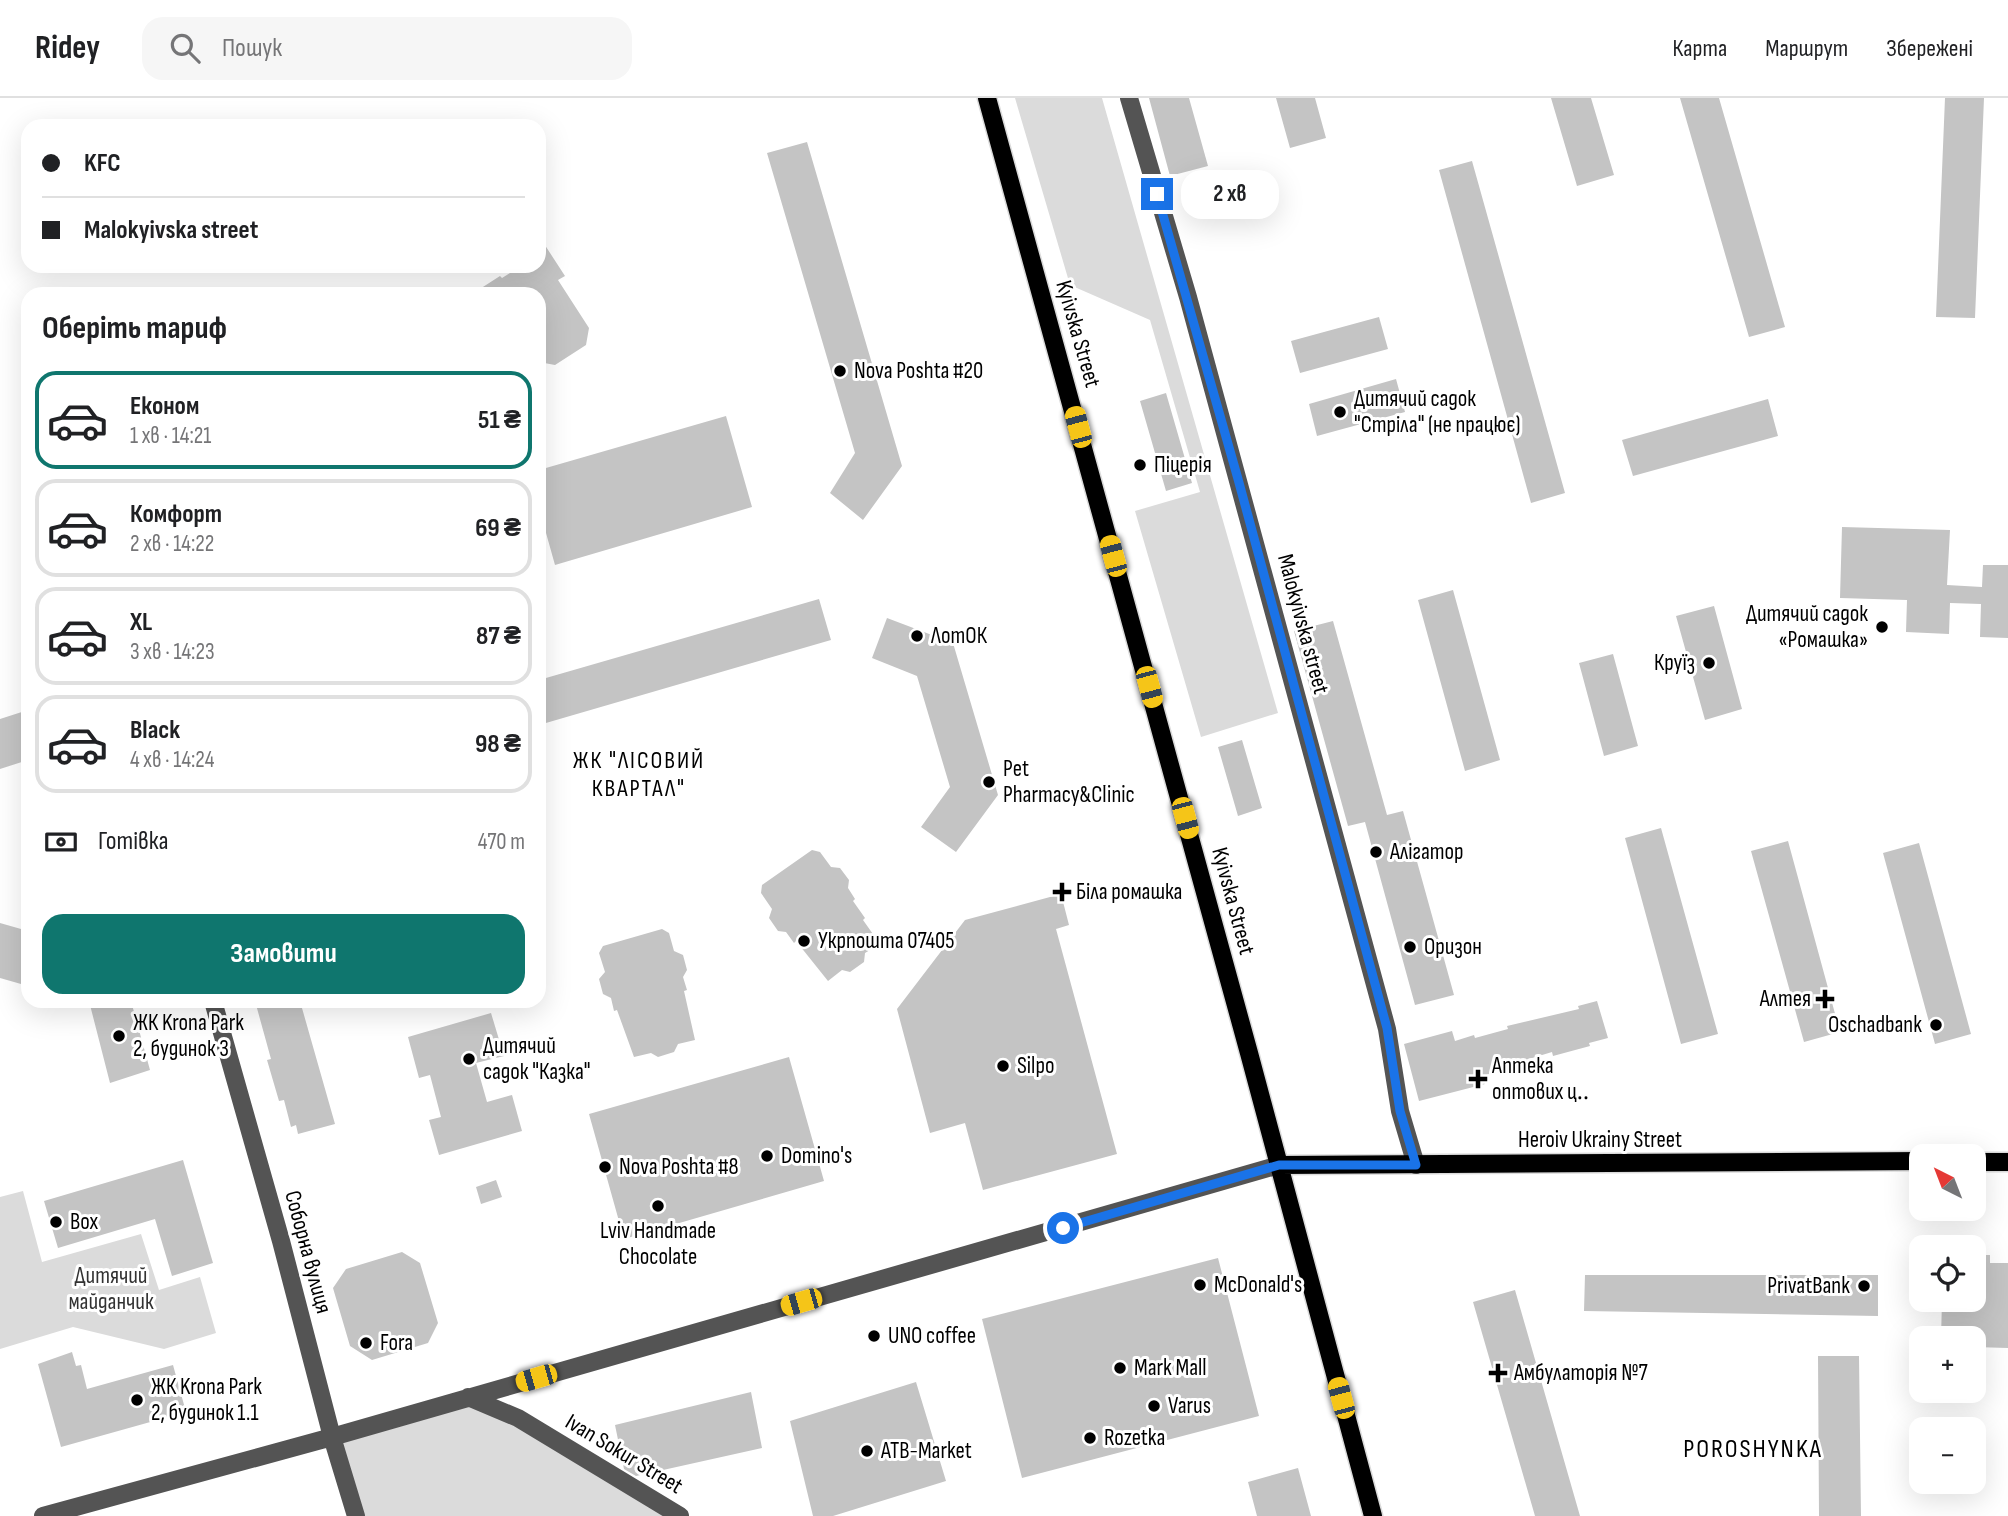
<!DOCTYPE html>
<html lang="uk">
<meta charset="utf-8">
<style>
:root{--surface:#fff;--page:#f6f6f6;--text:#202124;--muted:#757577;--line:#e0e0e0;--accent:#0f766e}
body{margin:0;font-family:"Sofia Sans Condensed",sans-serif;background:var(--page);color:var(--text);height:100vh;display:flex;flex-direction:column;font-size:26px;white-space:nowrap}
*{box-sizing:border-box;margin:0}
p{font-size:23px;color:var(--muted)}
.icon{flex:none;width:38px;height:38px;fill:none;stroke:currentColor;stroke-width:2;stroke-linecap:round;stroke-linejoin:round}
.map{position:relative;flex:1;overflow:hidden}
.details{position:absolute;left:21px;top:189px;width:525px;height:721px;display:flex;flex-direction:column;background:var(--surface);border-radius:21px;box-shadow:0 7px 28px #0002}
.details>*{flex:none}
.top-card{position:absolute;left:21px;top:21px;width:525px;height:154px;border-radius:21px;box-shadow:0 7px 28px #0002;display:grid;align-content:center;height:154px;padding:0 21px;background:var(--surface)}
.needle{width:46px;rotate:318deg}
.buttons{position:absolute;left:1909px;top:1046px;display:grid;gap:14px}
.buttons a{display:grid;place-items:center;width:77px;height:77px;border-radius:14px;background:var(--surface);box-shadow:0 7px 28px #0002;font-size:35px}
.end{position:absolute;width:32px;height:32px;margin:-16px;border:9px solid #1a73e8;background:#fff;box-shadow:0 0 0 4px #fff}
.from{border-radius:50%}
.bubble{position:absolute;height:49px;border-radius:21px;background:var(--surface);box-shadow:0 7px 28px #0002;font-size:23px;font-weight:700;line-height:49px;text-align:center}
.car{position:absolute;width:21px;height:42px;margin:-21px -10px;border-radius:9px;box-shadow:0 0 5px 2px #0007;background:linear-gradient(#f5c518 24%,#345 0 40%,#f5c518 0 76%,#345 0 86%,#f5c518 0)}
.top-card b{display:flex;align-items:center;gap:24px;height:66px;font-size:26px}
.top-card b+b{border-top:2px solid var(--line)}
.top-card i{width:18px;height:18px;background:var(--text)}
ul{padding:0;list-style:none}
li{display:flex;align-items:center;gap:21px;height:98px;margin:0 14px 10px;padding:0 7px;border:4px solid var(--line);border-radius:21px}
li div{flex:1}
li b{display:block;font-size:26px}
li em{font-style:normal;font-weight:700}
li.on{border-color:var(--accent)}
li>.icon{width:63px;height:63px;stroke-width:1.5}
h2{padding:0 21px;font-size:32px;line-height:84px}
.pay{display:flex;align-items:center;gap:18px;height:77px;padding:0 21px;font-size:26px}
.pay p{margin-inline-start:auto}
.cta{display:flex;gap:14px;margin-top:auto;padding:14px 21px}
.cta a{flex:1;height:80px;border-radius:21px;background:var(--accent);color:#fff;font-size:28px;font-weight:700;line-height:80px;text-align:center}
header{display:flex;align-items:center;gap:42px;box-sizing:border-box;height:98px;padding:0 35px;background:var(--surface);border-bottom:2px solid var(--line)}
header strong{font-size:33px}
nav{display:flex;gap:38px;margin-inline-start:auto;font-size:24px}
.search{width:490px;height:63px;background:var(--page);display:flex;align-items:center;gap:18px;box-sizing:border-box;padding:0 24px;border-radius:21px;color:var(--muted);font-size:26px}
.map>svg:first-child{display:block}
.green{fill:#dbdbdb}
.building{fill:#c4c4c4}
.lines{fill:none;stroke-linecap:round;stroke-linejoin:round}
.major-casing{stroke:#dbdbdb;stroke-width:21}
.minor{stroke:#545454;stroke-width:18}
.major{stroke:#000;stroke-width:18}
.route{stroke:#1a73e8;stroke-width:9}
.poi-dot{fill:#000;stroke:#fff;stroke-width:2.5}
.labels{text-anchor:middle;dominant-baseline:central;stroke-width:6;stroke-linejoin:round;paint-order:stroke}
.street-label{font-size:23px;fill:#000;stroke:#fff}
.poi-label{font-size:23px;fill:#000;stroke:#fff;text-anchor:start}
.park-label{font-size:23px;fill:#323232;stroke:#fff}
.neighbourhood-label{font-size:24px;letter-spacing:2px;fill:#000;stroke:#fff}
.quarter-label{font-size:26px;letter-spacing:2px;fill:#000;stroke:#fff}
</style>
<header>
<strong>Ridey</strong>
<div class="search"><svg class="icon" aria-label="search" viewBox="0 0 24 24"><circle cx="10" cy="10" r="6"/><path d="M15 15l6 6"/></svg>Пошук</div>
<nav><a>Карта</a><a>Маршрут</a><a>Збережені</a></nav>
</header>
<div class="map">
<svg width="2008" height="1418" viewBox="0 0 2008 1418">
<rect width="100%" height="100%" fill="#fff"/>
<!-- green -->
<path class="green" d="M1015 0H1102L1278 615 1201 639 1135 413 1200 394 1150 222 1070 187Z
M23 1093 42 1164 141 1136 159 1192 200 1179 216 1235 164 1251 73 1229 0 1251V1099Z
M468 1299 680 1418H356L332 1339Z"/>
<!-- building -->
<path class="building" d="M1149 0H1189L1208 68 1170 78Z
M1276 0H1315L1326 40 1290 50Z
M1551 0H1591L1614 77 1577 88Z
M1680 0H1719L1785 229 1749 239Z
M1945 0H1984L1975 220 1936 219Z
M807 44 902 368 863 422 830 395 855 355 767 55Z
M1472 63 1565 395 1531 405 1439 72Z
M539 138 565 178 558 182 589 230 586 247 555 267 539 264V196H472L500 178 502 180 521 168H539Z
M1379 219 1388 251 1300 275 1291 243Z
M1396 281 1405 314 1317 338 1309 306Z
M1166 295 1192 385 1166 393 1140 303Z
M1768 301 1778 338 1633 378 1622 342Z
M726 318 752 409 555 467 539 410V372Z
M1842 429 1950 432 1947 487 1982 489 1983 467H2008V540L1980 539 1981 506 1950 505 1949 536 1906 534 1907 502 1840 500Z
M1453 492 1500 662 1465 673 1418 502Z
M819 501 831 542 539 627V582Z
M1714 508 1742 611 1705 622 1676 518Z
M887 520 953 545 998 697 956 754 921 729 950 689 917 578 872 560Z
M1333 523 1387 717 1403 713 1454 897 1415 907 1365 724 1348 728 1294 533Z
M1613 556 1638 648 1604 658 1579 565Z
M28 612V662L0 671V621Z
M1242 642 1262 710 1238 718 1218 649Z
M1661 730 1718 936 1681 946 1625 740Z
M1788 743 1840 934 1804 944 1751 753Z
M1919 745 1971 936 1935 946 1883 755Z
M812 752 820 754 831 769 840 770 849 782 848 790 855 801 853 803 865 820 863 822 880 846 865 855 864 864 850 874 842 872 828 883 796 843 794 845 786 834 778 833 769 820 772 811 761 795 762 787Z
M1061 796 1069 827 1056 831 1117 1056 983 1092 965 1025 930 1035 897 911 965 822Z
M0 825 28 833V888L0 880Z
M662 831 669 835 674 853 683 857 687 872 683 879 687 892 684 893 695 942 678 946 674 954 658 959 651 955 634 959 617 912 614 913 611 900 603 896 599 881 605 874 599 855 603 848Z
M89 903H131L150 972 110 985Z
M255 903H300L335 1026 298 1036 296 1027 291 1029 284 1002 279 1003 267 962 271 961Z
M1597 903 1608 940 1589 945 1590 948 1553 958 1552 954 1519 964 1520 967 1483 978 1485 986 1419 1003 1404 946 1452 933 1455 943 1474 937 1475 940 1508 931 1507 928 1579 911 1578 908Z
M491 915 504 958 476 965 487 1004 512 997 522 1033 439 1057 429 1022 441 1019 430 977 419 980 408 939Z
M789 959 824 1083 624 1141 589 1016Z
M183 1062 213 1165 172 1178 155 1121 58 1150 44 1103Z
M496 1082 502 1099 481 1106 476 1089Z
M402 1154 420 1165 438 1225 428 1245 372 1262 350 1248 333 1190 346 1171Z
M1974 1157H1990V1165H2008V1250L1974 1249V1241H1941L1942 1202H1974Z
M1218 1160 1259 1318 1022 1380 982 1221Z
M1585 1177H1878V1218L1584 1213Z
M1515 1192 1580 1418H1535L1473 1204Z
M72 1254 76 1268 81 1267 87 1291 173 1267 186 1314 61 1349 38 1266Z
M1818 1258H1859L1861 1418H1819Z
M916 1284 946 1383 833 1418H813L790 1323Z
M751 1294 762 1350 636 1378 624 1371 615 1327Z
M1298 1370 1311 1418H1257L1248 1384Z"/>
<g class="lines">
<!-- major casing -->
<g class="major-casing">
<path id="major" d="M987 0 1249 955 1373 1418
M1974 1064H2008
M1279 1067 1922 1063"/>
</g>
<!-- minor -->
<path class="minor" d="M1129 0 1188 199 1387 931 1400 1013 1416 1067
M213 903 281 1143 332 1339 356 1418
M468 1299 518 1320 680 1418
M43 1418 332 1339 1279 1067"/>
<!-- major -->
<use href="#major" class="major"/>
</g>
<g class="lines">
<!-- route -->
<path class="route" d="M1063 1130 1279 1067H1416L1400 1013 1387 930 1238 381 1157 96"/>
</g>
<!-- markers -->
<g class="poi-dot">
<circle cx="840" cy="273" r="7"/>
<circle cx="1340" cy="314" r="7"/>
<circle cx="1140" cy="367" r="7"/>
<circle cx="1882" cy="529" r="7"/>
<circle cx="917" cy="538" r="7"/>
<circle cx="1709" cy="565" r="7"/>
<circle cx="989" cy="684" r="7"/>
<circle cx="1376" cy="754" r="7"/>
<path d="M1058.5 783.5h7v7h7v7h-7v7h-7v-7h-7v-7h7z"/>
<circle cx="804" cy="843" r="7"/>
<circle cx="1410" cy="849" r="7"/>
<path d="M1821.5 890.5h7v7h7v7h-7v7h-7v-7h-7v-7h7z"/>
<circle cx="1936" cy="927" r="7"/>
<circle cx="119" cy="938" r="7"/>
<circle cx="469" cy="961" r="7"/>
<circle cx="1003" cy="968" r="7"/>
<path d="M1474.5 970.5h7v7h7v7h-7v7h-7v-7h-7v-7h7z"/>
<circle cx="767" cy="1058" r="7"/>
<circle cx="605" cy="1069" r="7"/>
<circle cx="658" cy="1108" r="7"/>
<circle cx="56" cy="1124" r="7"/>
<circle cx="1200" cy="1187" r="7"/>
<circle cx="1864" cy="1188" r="7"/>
<circle cx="874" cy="1238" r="7"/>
<circle cx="366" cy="1245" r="7"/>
<circle cx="1120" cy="1270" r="7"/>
<path d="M1494.5 1264.5h7v7h7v7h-7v7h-7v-7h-7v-7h7z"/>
<circle cx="137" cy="1302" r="7"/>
<circle cx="1154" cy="1308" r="7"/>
<circle cx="1090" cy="1340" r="7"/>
<circle cx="867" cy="1353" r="7"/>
</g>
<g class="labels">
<!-- street labels -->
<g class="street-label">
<text transform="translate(1078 236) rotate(74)">Kyivska Street</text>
<text transform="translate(1303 526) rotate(75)">Malokyivska street</text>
<text transform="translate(1233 803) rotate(75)">Kyivska Street</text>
<text x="1600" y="1042">Heroiv Ukrainy Street</text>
<text transform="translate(308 1154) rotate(75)">Соборна вулиця</text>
<text transform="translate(624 1356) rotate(31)">Ivan Sokur Street</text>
</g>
<!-- poi labels -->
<g class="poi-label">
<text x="854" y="273">Nova Poshta #20</text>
<text x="1354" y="301">Дитячий садок<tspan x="1354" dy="26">"Стріла" (не працює)</tspan></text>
<text x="1154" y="367">Піцерія</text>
<text x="1868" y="516" text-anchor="end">Дитячий садок<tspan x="1868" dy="26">«Ромашка»</tspan></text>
<text x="931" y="538">ЛотОК</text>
<text x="1695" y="565" text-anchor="end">Круїз</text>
<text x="1003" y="671">Pet<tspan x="1003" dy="26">Pharmacy&amp;Clinic</tspan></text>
<text x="1390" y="754">Алігатор</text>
<text x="1076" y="794">Біла ромашка</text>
<text x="818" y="843">Укрпошта 07405</text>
<text x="1424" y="849">Оризон</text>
<text x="1811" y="901" text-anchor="end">Алтея</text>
<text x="133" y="925">ЖК Krona Park<tspan x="133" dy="26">2, будинок 3</tspan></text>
<text x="1922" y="927" text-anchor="end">Oschadbank</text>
<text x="483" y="948">Дитячий<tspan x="483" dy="26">садок "Казка"</tspan></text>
<text x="1017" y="968">Silpo</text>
<text x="1492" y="968">Аптека<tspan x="1492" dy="26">оптових ц‥</tspan></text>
<text x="781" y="1058">Domino's</text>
<text x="619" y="1069">Nova Poshta #8</text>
<text x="70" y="1124">Box</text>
<text x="658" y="1133" text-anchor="middle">Lviv Handmade<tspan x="658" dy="26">Chocolate</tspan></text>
<text x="1214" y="1187">McDonald's</text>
<text x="1850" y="1188" text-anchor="end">PrivatBank</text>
<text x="888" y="1238">UNO coffee</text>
<text x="380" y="1245">Fora</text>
<text x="1134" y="1270">Mark Mall</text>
<text x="1514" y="1275">Амбулаторія №7</text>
<text x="151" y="1289">ЖК Krona Park<tspan x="151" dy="26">2, будинок 1.1</tspan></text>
<text x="1168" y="1308">Varus</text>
<text x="1104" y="1340">Rozetka</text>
<text x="881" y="1353">ATB-Market</text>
</g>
<!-- park labels -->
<g class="park-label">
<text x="111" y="1178">Дитячий<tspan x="111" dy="26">майданчик</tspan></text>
</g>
<!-- neighbourhood labels -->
<g class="neighbourhood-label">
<text x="639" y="662">ЖК "ЛІСОВИЙ<tspan x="639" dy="28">КВАРТАЛ"</tspan></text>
</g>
<!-- quarter labels -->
<g class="quarter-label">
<text x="1753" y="1351">POROSHYNKA</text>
</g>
</g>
</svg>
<div class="buttons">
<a><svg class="needle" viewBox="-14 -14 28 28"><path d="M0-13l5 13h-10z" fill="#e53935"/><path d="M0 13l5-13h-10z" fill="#757577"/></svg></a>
<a><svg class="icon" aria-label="locate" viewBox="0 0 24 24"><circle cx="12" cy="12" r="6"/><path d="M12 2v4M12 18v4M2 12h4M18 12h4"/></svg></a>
<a>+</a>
<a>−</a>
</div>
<i class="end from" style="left:1063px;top:1130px"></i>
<i class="end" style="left:1157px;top:96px"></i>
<div class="bubble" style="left:1181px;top:72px;width:98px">2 хв</div>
<i class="car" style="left:1078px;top:329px;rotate:345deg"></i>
<i class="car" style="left:1113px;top:458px;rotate:345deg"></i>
<i class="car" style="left:1149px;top:589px;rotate:165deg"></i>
<i class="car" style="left:1185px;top:720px;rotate:165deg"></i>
<i class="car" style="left:801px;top:1204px;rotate:254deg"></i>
<i class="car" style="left:536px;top:1280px;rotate:254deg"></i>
<i class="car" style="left:1341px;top:1300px;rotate:345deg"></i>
<div class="top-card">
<b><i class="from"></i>KFC</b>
<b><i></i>Malokyivska street</b>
</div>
<section class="details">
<h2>Оберіть тариф</h2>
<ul>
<li class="on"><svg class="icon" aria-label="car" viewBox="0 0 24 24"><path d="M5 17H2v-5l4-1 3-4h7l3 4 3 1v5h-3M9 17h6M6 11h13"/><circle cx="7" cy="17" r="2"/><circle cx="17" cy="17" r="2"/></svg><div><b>Економ</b><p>1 хв · 14:21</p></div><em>51 ₴</em></li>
<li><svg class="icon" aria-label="car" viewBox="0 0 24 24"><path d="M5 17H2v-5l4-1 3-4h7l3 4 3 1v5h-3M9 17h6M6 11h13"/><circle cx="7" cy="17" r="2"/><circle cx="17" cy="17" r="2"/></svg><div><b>Комфорт</b><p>2 хв · 14:22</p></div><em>69 ₴</em></li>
<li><svg class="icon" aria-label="car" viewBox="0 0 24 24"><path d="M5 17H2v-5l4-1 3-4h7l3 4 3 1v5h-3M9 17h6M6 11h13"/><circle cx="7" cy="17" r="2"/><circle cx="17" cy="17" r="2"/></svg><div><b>XL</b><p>3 хв · 14:23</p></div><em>87 ₴</em></li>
<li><svg class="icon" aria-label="car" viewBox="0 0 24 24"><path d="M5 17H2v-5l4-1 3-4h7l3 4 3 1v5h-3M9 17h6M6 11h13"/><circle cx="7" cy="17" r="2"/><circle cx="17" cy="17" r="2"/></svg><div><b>Black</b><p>4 хв · 14:24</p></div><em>98 ₴</em></li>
</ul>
<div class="pay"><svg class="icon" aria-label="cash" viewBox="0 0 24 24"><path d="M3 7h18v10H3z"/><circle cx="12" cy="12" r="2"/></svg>Готівка<p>470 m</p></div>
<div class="cta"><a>Замовити</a></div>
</section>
</div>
